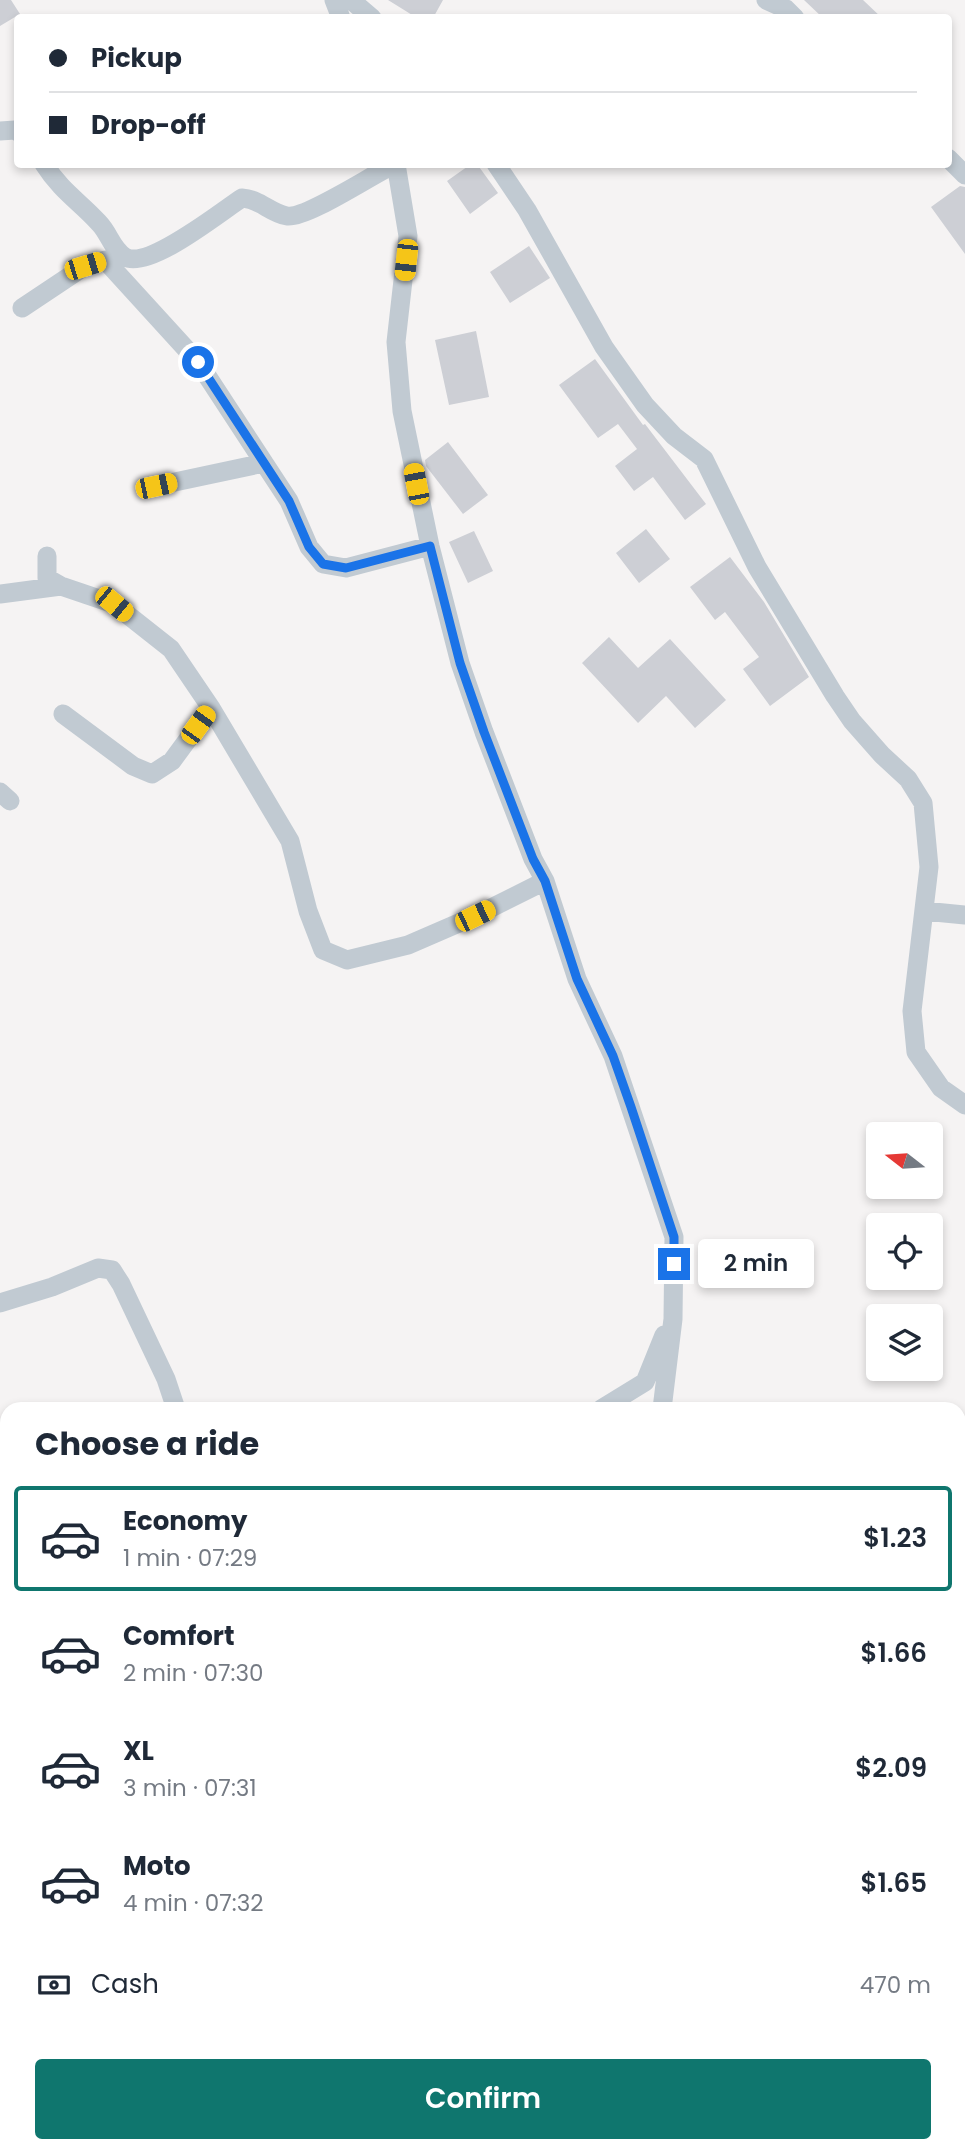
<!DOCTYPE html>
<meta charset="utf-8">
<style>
:root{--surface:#fff;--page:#f6f6f7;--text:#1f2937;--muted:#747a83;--line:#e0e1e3;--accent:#0f766e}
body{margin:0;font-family:Poppins,sans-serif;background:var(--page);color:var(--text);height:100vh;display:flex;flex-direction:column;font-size:26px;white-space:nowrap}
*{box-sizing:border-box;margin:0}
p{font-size:23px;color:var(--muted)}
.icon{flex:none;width:38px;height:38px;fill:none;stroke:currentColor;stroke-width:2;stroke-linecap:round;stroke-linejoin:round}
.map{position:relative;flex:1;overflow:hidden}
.drawer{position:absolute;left:0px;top:1402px;width:966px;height:751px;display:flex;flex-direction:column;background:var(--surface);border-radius:21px 21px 0 0;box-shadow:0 4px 10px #0003}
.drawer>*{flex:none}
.guide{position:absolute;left:14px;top:14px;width:938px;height:154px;border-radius:7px;box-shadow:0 4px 10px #0003;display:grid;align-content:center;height:154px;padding:0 35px;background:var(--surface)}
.needle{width:46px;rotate:287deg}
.controls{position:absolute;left:866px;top:1122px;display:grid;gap:14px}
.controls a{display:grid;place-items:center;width:77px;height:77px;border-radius:7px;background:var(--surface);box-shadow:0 4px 10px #0003;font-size:35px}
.end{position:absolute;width:32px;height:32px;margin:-16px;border:9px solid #1a73e8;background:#fff;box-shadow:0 0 0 4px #fff}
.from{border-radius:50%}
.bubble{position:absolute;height:49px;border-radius:7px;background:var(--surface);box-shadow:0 4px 10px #0003;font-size:23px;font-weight:600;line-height:49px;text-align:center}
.car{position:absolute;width:21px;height:42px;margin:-21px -10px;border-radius:9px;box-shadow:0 0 5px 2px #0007;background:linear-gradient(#f5c518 24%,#345 0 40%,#f5c518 0 76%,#345 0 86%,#f5c518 0)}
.guide b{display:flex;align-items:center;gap:24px;height:66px;font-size:26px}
.guide b+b{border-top:2px solid var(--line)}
.guide i{width:18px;height:18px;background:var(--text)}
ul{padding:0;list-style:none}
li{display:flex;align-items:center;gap:21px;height:105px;margin:0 14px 10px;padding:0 21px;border:4px solid transparent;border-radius:7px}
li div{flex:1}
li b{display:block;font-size:26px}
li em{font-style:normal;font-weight:600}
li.on{border-color:var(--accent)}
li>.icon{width:63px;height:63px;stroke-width:1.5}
h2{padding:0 35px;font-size:32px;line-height:84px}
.pay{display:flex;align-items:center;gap:18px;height:77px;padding:0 35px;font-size:26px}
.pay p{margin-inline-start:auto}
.button{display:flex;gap:14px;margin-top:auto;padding:14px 35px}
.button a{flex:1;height:80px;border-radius:7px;background:var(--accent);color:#fff;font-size:28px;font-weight:600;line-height:80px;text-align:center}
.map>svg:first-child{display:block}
.building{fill:#cdcfd5}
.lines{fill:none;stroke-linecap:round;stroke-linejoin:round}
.minor{stroke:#c1cad2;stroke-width:19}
.route{stroke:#1a73e8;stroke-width:9}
</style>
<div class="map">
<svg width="965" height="2151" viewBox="0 0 965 2151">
<rect width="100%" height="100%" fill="#f5f3f3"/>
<!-- building -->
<path class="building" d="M0 0H11L20 14 0 26Z
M388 0H443L433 18H417Z
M804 0H863L882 18H823Z
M471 164H477L498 193 470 214 447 181Z
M960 186 965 187V254L931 207Z
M529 246 550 278 510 303 490 272Z
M476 331 489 397 449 405 435 340Z
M595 359 643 425 645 424 706 504 685 520 653 477 634 491 615 466 637 449 618 424 598 438 559 385Z
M448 442 488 495 463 514 426 466 425 460Z
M646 529 670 559 639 583 616 553Z
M474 531 493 571 468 583 449 542Z
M730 557 764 602 809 677 770 706 743 669 759 657 725 612 715 620 690 587Z
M609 637 638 668 670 639 726 700 695 728 666 696 638 723 582 663Z"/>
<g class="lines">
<!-- minor -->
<path class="minor" d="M334 0 341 18
M351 0 372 18
M766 0 786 9 795 18
M0 131 15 130 18 132
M948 158 965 175
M44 164C62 192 79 201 99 223 109 233 112 249 125 257 149 270 220 212 242 198 260 199 270 213 287 216 306 219 373 174 395 164
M396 164 408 236 396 342 402 411 430 546 460 663 484 732 533 859 545 881 577 979 613 1056 674 1237 673 1319 662 1409
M496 164 527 210 604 347 645 405 674 436 704 459 757 567 835 696 852 721 882 755 908 779 923 803 929 867 912 1011 916 1052 941 1088 965 1105
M22 308 85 266 105 260 198 362 289 501 309 547 323 564 346 568 430 546
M156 486 264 463
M47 556V578L61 586
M0 594 61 586 114 604 171 649 211 708 290 841 308 911 323 950 347 960 408 945 475 916 545 881
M63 714 133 766 152 774 172 761 211 708
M0 792 10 801
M924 911 965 915
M0 1303 52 1287 98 1268 112 1270 121 1284 166 1379 176 1409
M601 1409 645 1382 664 1335
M959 1439 965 1434
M0 1736 7 1743
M959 1795 965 1801
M0 1939 2 1940
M0 2127 7 2126
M959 2140 965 2144
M189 2146 192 2151
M548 2146 553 2151"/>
</g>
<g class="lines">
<!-- route -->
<path class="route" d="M198 362 289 501 309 547 323 564 346 568 430 546 460 663 484 732 533 859 545 881 577 979 613 1056 631 1107 674 1237V1264"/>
</g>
</svg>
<div class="controls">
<a><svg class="needle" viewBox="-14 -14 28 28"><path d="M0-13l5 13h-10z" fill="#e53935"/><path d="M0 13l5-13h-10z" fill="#747a83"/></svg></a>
<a><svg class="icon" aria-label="locate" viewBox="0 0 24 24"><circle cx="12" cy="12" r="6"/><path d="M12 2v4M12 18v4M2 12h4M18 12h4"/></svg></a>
<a><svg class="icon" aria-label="layers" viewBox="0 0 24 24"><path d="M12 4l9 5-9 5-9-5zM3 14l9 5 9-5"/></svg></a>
</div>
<i class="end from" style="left:198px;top:362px"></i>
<i class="end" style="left:674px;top:1264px"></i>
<div class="bubble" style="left:698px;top:1239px;width:116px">2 min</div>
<i class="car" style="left:406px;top:260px;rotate:186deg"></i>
<i class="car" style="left:85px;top:266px;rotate:73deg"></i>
<i class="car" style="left:416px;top:484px;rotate:349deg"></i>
<i class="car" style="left:156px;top:486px;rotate:78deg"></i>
<i class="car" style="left:114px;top:604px;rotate:129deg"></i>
<i class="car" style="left:198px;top:725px;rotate:36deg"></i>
<i class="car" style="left:475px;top:916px;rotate:64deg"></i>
<div class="guide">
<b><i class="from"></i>Pickup</b>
<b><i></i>Drop-off</b>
</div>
<section class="drawer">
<h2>Choose a ride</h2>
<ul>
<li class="on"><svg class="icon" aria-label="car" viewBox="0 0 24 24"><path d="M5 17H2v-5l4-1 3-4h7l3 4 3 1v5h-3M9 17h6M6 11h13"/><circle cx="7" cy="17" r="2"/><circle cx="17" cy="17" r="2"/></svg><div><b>Economy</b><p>1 min · 07:29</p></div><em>$1.23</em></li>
<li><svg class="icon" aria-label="car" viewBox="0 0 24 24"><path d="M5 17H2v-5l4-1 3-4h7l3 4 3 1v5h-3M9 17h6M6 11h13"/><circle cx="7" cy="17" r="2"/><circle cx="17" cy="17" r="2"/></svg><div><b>Comfort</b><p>2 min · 07:30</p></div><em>$1.66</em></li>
<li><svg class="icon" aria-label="car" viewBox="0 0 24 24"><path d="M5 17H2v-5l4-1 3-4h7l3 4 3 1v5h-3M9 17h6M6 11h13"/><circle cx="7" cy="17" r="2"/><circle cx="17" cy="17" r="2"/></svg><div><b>XL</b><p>3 min · 07:31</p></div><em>$2.09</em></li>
<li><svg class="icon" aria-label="car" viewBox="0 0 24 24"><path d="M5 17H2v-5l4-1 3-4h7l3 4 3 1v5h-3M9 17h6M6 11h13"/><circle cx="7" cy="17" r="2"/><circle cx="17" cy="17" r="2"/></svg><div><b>Moto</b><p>4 min · 07:32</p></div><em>$1.65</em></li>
</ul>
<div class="pay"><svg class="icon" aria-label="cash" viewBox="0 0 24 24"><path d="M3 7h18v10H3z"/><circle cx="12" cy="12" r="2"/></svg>Cash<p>470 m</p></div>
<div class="button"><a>Confirm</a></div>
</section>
</div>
